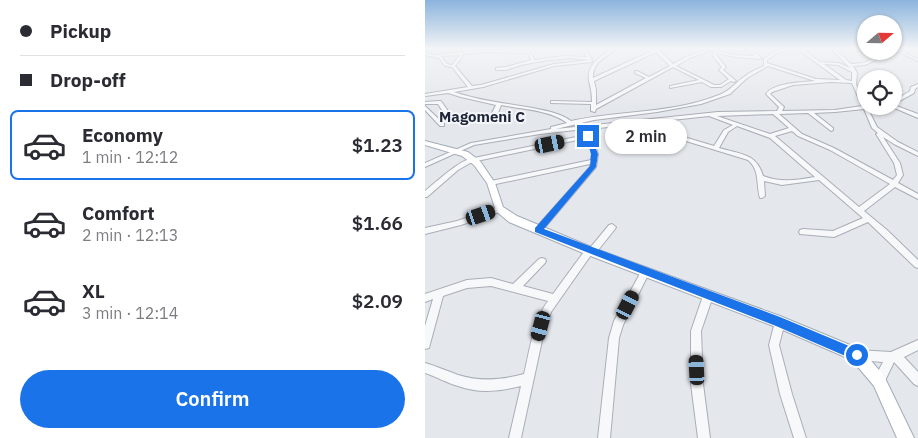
<!DOCTYPE html>
<meta charset="utf-8">
<style>
:root{--surface:#fff;--page:#f2f2f3;--text:#2b2b33;--muted:#7c7c81;--line:#e1e1e2;--accent:#1a73e8}
body{margin:0;font-family:"IBM Plex Sans",sans-serif;background:var(--page);color:var(--text);height:100vh;display:flex;flex-direction:column;font-size:19px;white-space:nowrap}
*{box-sizing:border-box;margin:0}
p{font-size:16px;color:var(--muted)}
.icon{flex:none;width:28px;height:28px;fill:none;stroke:currentColor;stroke-width:2;stroke-linecap:round;stroke-linejoin:round}
.map{position:relative;flex:1;overflow:hidden}
.side{display:flex;flex-direction:column;background:var(--surface);width:425px}
.side>*{flex:none}
.hud{display:grid;align-content:center;height:110px;padding:0 20px;background:var(--surface)}
.needle{width:32px;rotate:70deg}
.controls{position:absolute;left:432px;top:15px;display:grid;gap:10px}
.controls a{display:grid;place-items:center;width:45px;height:45px;border-radius:50%;background:var(--surface);box-shadow:0 1px 4px #0004;font-size:25px}
.end{position:absolute;width:22px;height:22px;margin:-11px;border:6px solid #1a73e8;background:#fff;box-shadow:0 0 0 2px #fff}
.from{border-radius:50%}
.bubble{position:absolute;height:35px;border-radius:18px;background:var(--surface);box-shadow:0 1px 4px #0004;font-size:16px;font-weight:600;line-height:35px;text-align:center}
.car{position:absolute;width:15px;height:30px;margin:-15px -8px;border-radius:6px;box-shadow:0 0 4px 1px #0007;background:linear-gradient(#222 24%,#8ab4d8 0 40%,#222 0 76%,#8ab4d8 0 86%,#222 0)}
.hud b{display:flex;align-items:center;gap:18px;height:48px;font-size:19px}
.hud b+b{border-top:1px solid var(--line)}
.hud i{width:12px;height:12px;background:var(--text)}
ul{padding:0;list-style:none}
li{display:flex;align-items:center;gap:15px;height:70px;margin:0 10px 8px;padding:0 10px;border:2px solid transparent;border-radius:8px}
li div{flex:1}
li b{display:block;font-size:19px}
li em{font-style:normal;font-weight:600}
li.active{border-color:var(--accent)}
li>.icon{width:45px;height:45px;stroke-width:1.5}
.button{display:flex;gap:10px;margin-top:auto;padding:10px 20px}
.button a{flex:1;height:58px;border-radius:30px;background:var(--accent);color:#fff;font-size:20px;font-weight:600;line-height:58px;text-align:center}
main{display:flex;flex:1;min-height:0}
.map>svg:first-child{display:block}
.lines{fill:none;stroke-linecap:round;stroke-linejoin:round}
.minor-casing{stroke:#a9aeb7;stroke-width:2}
.major-casing{stroke:#a3abb8;stroke-width:2}
.minor{fill:#f7f8fa;fill-rule:evenodd}
.major{fill:#fff;fill-rule:evenodd}
.route{fill:#1a73e8}
.labels{text-anchor:middle;dominant-baseline:central;stroke-width:4;stroke-linejoin:round;paint-order:stroke}
.far-quarter-label{font-size:15px;font-weight:bold;fill:#1d2536;stroke:#f4f6f9}
</style>
<main>
<section class="side">
<div class="hud">
<b><i class="from"></i>Pickup</b>
<b><i></i>Drop-off</b>
</div>
<ul>
<li class="active"><svg class="icon" aria-label="car" viewBox="0 0 24 24"><path d="M5 17H2v-5l4-1 3-4h7l3 4 3 1v5h-3M9 17h6M6 11h13"/><circle cx="7" cy="17" r="2"/><circle cx="17" cy="17" r="2"/></svg><div><b>Economy</b><p>1 min · 12:12</p></div><em>$1.23</em></li>
<li><svg class="icon" aria-label="car" viewBox="0 0 24 24"><path d="M5 17H2v-5l4-1 3-4h7l3 4 3 1v5h-3M9 17h6M6 11h13"/><circle cx="7" cy="17" r="2"/><circle cx="17" cy="17" r="2"/></svg><div><b>Comfort</b><p>2 min · 12:13</p></div><em>$1.66</em></li>
<li><svg class="icon" aria-label="car" viewBox="0 0 24 24"><path d="M5 17H2v-5l4-1 3-4h7l3 4 3 1v5h-3M9 17h6M6 11h13"/><circle cx="7" cy="17" r="2"/><circle cx="17" cy="17" r="2"/></svg><div><b>XL</b><p>3 min · 12:14</p></div><em>$2.09</em></li>
</ul>
<div class="button"><a>Confirm</a></div>
</section>
<div class="map">
<svg width="493" height="438" viewBox="0 0 493 438">
<rect width="100%" height="100%" fill="#e4e7ec"/>
<g class="lines">
<!-- minor casing -->
<g class="minor-casing">
<path id="minor" d="M155 48H159L167 59 166 60 167 62 129 66 58 87 29 92C52 100 77 103 102 107 117 110 134 112 146 121 195 110 247 114 294 95 305 91 310 83 319 77 325 72 332 69 339 66V59L350 51 365 48H376L395 62 414 63 425 68 405 48H409L426 64 438 63 453 57V59L440 65 428 66 432 73 431 84 441 106H454L443 109 452 127 473 142 493 152V156L469 144 458 137 475 163 478 175 473 183 493 194V199L470 187 439 211 462 230 493 260V268L490 267 443 222 409 237 375 234 374 232 375 230 378 229 408 231 438 218 394 180 357 185 339 181 340 196 337 198H335C331 184 335 170 323 160L225 130 212 124 164 129 173 154 171 167 116 232H110L109 230 165 167V164L66 185 63 183 66 181 166 160 167 154 162 138 47 162 33 170 2 197H0V191C10 183 38 157 49 158L161 135 159 129 115 134 49 145 0 167V163L46 143 126 129V127L142 123C126 110 95 109 76 105L73 113 80 122 79 123H75L70 117 53 122 51 121V119L68 114 67 113 71 105 36 97 23 93 0 96V94L43 87 27 67 20 66 14 58 0 55V53L10 55 61 50 104 51 110 60 139 56 162 57ZM371 49H372L415 80 391 79 342 63V60L352 53ZM61 52 103 53 106 60 81 67 71 68V70H81L96 65 123 60 147 58 165 60 129 64 56 85 47 86 30 66 39 54ZM35 55 27 65 22 64 16 56ZM399 64 413 65 427 72V81L421 80ZM343 66 390 81C377 82 348 83 341 94L354 107 352 111 293 112 131 129 169 120 232 112 276 104 305 94 322 78ZM406 82 427 83 437 106 410 110 357 111 359 107 345 94 347 92 368 85ZM439 109 447 128 453 133 451 134 469 163 472 175 468 180 409 148 377 134 354 114 383 113 406 131 408 130V128L389 113 410 112ZM348 114 364 128 345 134 292 116ZM284 116 308 125 299 130 289 146 229 128 219 123ZM312 126 345 138 390 177C372 180 356 183 338 176 332 153 314 154 294 148L303 132ZM367 131 373 136 405 150 465 184 434 207 350 136Z
M188 48H193C181 57 167 62 168 78L233 48H238L234 50 248 64 263 56 280 50 278 49 279 48 310 55 330 56 319 48H323L337 58 335 59 310 57 293 53 291 55 301 67 298 70 311 81 309 82 306 81 296 87H286L277 82 245 88V86L274 80 248 67 171 109 170 112 166 111V104L126 103V101H128L167 102C167 94 166 88 164 81 161 65 176 56 188 48ZM284 51 290 52 287 55 297 67 294 70 304 79 295 85H289L251 66 265 58ZM231 52 245 66 224 77 212 71H210V73L221 78 171 105V90L169 81Z
M469 48 493 59V61L469 50Z
M493 84V87L490 89 489 93 469 104V101L485 91 486 87Z
M14 101H16L25 114 24 115H20L13 104H0V102Z
M469 105 493 114V118L467 107Z
M0 106 19 124V126H15L0 110Z
M74 207H77L78 209 77 211 36 225 0 234V228L32 221Z
M187 224 191 227 190 229 170 254 166 255 126 312 118 336 96 438H84L96 386C75 391 55 394 33 386 22 383 12 377 0 373V363C11 366 22 371 33 375 56 382 77 380 99 374 105 350 108 321 123 301L66 286 42 288 18 296 5 344 4 348 0 349V326L8 299 0 302V294L42 280 66 278 88 284 114 259 117 258 120 259 121 261 120 263 98 286 128 294 161 249 165 248 184 225Z
M220 269 223 270 224 273 198 325 194 338 185 438H173L184 338 189 321 217 270Z
M283 292 286 293 288 296 276 331 278 384 285 438H273L266 384V331L278 296 280 293Z
M355 317 359 319 360 322 354 345 367 394 381 438H369L355 394 344 345 350 322 351 319Z
M493 340V350L479 357 493 372V386L489 384 469 362 458 385 454 387 450 385 448 381 458 362 432 360 428 359 427 355 428 351 432 350 466 352Z"/>
</g>
<!-- major casing -->
<g class="major-casing">
<path id="major" d="M0 141 43 152 55 161 70 183 78 207 92 216 171 249 355 316 437 350 459 376 489 438H472L449 386 427 360 351 327 163 255 84 222 71 211 62 183 49 165 37 156 0 145Z"/>
</g>
<!-- minor -->
<use href="#minor" class="minor"/>
<!-- major -->
<use href="#major" class="major"/>
</g>
<!-- sky -->
<linearGradient id="sky" x2="0" y2="1"><stop stop-color="#8bb4dd"/><stop offset="0.44" stop-color="#f3f4f6"/><stop offset="1" stop-color="#f3f4f6" stop-opacity="0"/></linearGradient>
<rect width="493" height="110" fill="url(#sky)"/>
<!-- route -->
<path class="route" d="M161 135 166 136 173 154 171 167 119 229 355 317 436 351V359L432 361 351 326 110 232V228L165 166 166 154Z"/>
<g class="labels">
<!-- far-quarter labels -->
<g class="far-quarter-label">
<text x="57" y="116">Magomeni C</text>
</g>
</g>
</svg>
<div class="controls">
<a><svg class="needle" viewBox="-14 -14 28 28"><path d="M0-13l5 13h-10z" fill="#e53935"/><path d="M0 13l5-13h-10z" fill="#7c7c81"/></svg></a>
<a><svg class="icon" aria-label="locate" viewBox="0 0 24 24"><circle cx="12" cy="12" r="6"/><path d="M12 2v4M12 18v4M2 12h4M18 12h4"/></svg></a>
</div>
<i class="end from" style="left:432px;top:355px"></i>
<i class="end" style="left:163px;top:136px"></i>
<div class="bubble" style="left:180px;top:119px;width:82px">2 min</div>
<i class="car" style="left:125px;top:144px;rotate:78deg"></i>
<i class="car" style="left:56px;top:215px;rotate:71deg"></i>
<i class="car" style="left:203px;top:305px;rotate:27deg"></i>
<i class="car" style="left:116px;top:326px;rotate:195deg"></i>
<i class="car" style="left:272px;top:370px;rotate:357deg"></i>
</div>
</main>
